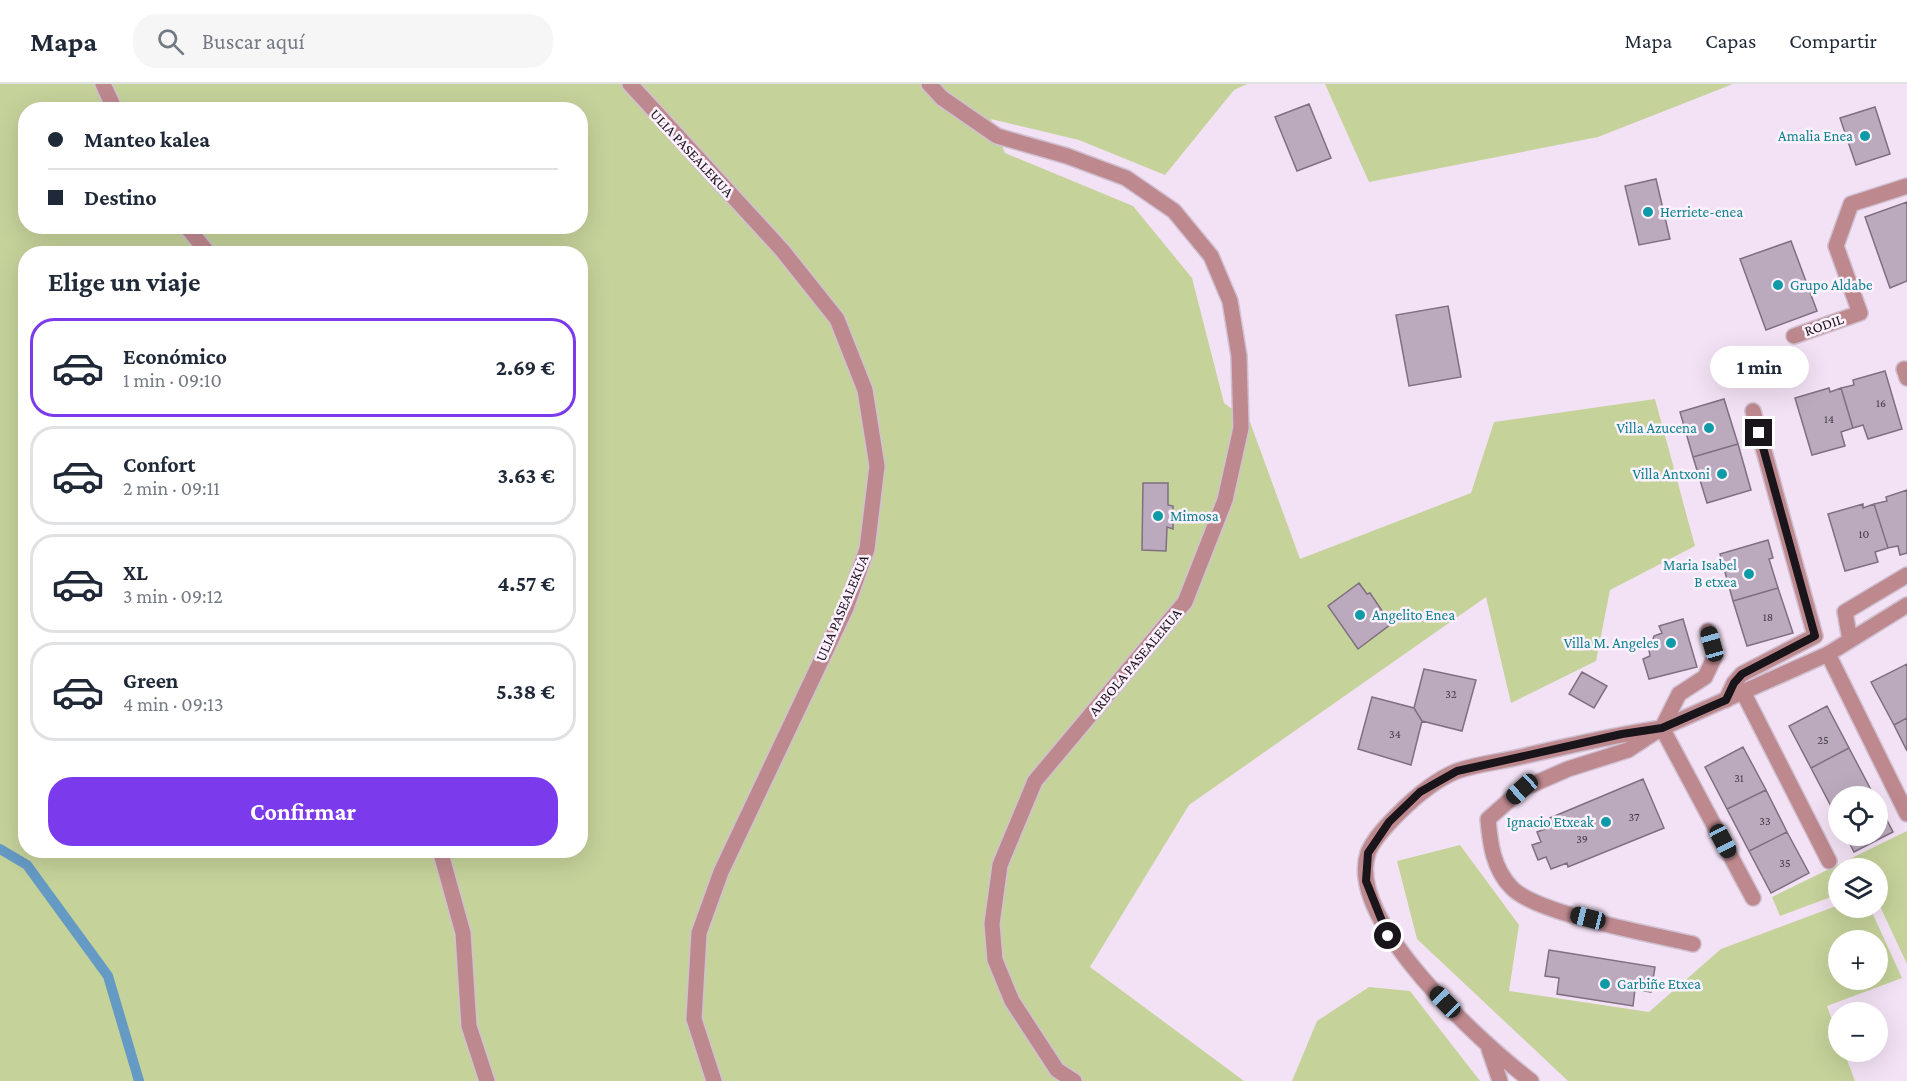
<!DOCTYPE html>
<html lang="es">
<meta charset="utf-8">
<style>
:root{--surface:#fff;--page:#f6f6f7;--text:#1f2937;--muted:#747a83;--line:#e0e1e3;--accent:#7c3aed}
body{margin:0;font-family:"Crimson Pro",serif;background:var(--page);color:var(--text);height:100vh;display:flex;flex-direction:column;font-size:22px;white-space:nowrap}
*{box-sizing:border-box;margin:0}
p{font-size:20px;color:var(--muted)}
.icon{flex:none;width:33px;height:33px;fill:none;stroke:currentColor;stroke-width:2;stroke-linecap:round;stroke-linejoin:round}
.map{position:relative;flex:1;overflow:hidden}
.drawer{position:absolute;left:18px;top:162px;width:570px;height:612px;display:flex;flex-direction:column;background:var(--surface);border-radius:24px;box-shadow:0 6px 24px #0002}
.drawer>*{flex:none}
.hud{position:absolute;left:18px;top:18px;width:570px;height:132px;border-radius:24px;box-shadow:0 6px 24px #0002;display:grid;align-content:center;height:132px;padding:0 30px;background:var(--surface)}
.buttons{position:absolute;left:1828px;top:702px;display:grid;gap:12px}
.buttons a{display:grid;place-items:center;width:60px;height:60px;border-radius:50%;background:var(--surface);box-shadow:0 6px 24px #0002;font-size:30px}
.end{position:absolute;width:27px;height:27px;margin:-14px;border:8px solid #1a141b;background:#fff;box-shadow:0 0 0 3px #fff}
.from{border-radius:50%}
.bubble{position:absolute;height:42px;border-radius:21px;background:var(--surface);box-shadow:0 6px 24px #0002;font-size:20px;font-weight:700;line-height:42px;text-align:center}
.car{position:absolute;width:18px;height:36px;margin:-18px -9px;border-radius:8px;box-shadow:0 0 4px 2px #0007;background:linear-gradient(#222 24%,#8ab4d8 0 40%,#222 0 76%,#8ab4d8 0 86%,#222 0)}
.hud b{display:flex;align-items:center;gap:21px;height:57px;font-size:22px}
.hud b+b{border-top:2px solid var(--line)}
.hud i{width:15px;height:15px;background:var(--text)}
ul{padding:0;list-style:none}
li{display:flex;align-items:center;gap:18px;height:99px;margin:0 12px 9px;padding:0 18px;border:3px solid var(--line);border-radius:24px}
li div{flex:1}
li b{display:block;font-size:22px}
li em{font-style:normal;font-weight:700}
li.active{border-color:var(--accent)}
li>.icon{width:54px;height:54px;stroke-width:1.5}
h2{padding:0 30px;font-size:27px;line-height:72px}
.cta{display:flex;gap:12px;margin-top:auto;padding:12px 30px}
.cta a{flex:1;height:69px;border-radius:24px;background:var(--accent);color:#fff;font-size:24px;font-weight:700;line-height:69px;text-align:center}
header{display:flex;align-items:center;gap:36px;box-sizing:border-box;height:84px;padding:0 30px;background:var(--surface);border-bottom:2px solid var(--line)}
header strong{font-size:28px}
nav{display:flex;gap:33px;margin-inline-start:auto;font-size:21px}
.search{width:420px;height:54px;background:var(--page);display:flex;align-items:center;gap:15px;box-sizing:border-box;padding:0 21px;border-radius:24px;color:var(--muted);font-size:22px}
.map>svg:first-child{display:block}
.green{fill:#c5d29a;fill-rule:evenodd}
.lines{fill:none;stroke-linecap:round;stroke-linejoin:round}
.stream{stroke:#659ac4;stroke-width:10}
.building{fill:#bbaabd;stroke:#7f6f80;stroke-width:1.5}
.lane-casing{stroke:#d0c1d2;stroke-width:18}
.street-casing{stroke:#d0c1d2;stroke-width:18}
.lane{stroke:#be898e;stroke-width:15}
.street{stroke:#be898e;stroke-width:15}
.route{stroke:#1a141b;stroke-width:8}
.culture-dot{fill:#0f9aa8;stroke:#fcf1fd;stroke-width:2}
.labels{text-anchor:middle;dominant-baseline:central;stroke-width:5;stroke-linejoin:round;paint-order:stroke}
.number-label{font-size:12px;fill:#423a44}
.culture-label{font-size:15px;fill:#0d838f;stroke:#fcf1fd;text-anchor:end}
.street-label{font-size:15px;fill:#1a141b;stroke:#fcf1fd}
</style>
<header>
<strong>Mapa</strong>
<div class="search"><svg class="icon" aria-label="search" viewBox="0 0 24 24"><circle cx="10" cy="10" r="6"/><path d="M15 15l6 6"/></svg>Buscar aquí</div>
<nav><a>Mapa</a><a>Capas</a><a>Compartir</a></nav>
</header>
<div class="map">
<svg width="1907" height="997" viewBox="0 0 1907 997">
<rect width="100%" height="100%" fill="#f3e2f5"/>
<!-- green -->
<path class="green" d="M0 0H1247L1234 6 1165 91 1079 56 991 35 1005 69 1133 122 1192 194 1224 319 1250 338 1300 475 1471 409 1494 338 1655 315 1695 462 1610 506 1596 577 1511 619 1486 513 1189 721 1090 883 1244 997H0ZM26 26H580V142H26ZM26 170H580V766H26Z
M1325 0H1733L1598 53 1369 98Z
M1907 747V880L1878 818V784H1839V810L1780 832 1772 813Z
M1460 761 1519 841 1509 907 1649 928 1721 865 1839 821V824H1870L1902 894 1827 922 1839 955V968H1844L1855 997H1568L1417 855 1397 777ZM1878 856V896H1839V856Z
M1369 903 1410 907 1480 997H1292L1317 937Z"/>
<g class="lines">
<!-- stream -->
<path class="stream" d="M0 765 27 781 108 892 139 997"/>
</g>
<!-- building -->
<path class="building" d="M1309 20 1331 74 1297 87 1275 33Z
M1875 23 1890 70 1856 81 1840 34Z
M1656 95 1670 155 1639 161 1625 102Z
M1907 118V197L1890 204 1865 133Z
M1791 157 1817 227 1766 246 1740 175Z
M1448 222 1461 293 1409 302 1396 231Z
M1885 287 1902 345 1868 355 1863 341 1853 344 1841 304 1854 301 1853 296Z
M1829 304 1830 308 1841 304 1853 344 1841 348 1845 362 1812 371 1795 314Z
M1724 315 1738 360 1693 373 1680 328Z
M1738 360 1751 406 1707 419 1693 373Z
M1143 399H1168V421L1173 422V445L1167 443 1166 467 1142 466Z
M1907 406V469L1900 471 1898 462 1888 464 1874 420 1887 417 1886 413Z
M1863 420V424L1874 420 1888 464 1875 468 1878 478 1845 487 1828 430Z
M1768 456 1773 474 1769 475 1778 504 1733 517 1720 470Z
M1359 499 1367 510 1370 509 1391 540 1358 565 1328 522Z
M1778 504 1793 549 1747 562 1733 517Z
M1683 535 1697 583 1649 595 1643 575 1650 572 1649 566 1654 552 1662 549 1659 542Z
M1907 580V634L1894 641 1871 598Z
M1424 585 1476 596 1462 647 1422 637 1414 624Z
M1582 588 1607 602 1594 624 1569 610Z
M1372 613 1414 624 1422 637 1411 681 1358 665Z
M1827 622 1849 664 1811 684 1789 642Z
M1907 634V667L1894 641Z
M1743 663 1766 706 1727 725 1705 683Z
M1849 664 1871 706 1859 712H1839V723L1833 726 1811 684Z
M1643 695 1664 744 1568 783 1567 779 1551 785 1546 773 1538 776 1532 761 1541 758 1537 748 1553 742 1550 734Z
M1766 706 1787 748 1749 767 1727 725Z
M1871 706 1874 712H1859Z
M1878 719 1893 748 1854 768 1846 752H1878Z
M1839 723V738L1833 726Z
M1787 748 1809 789 1771 809 1749 767Z
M1549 866 1655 883 1651 908 1635 905 1633 922 1557 910 1559 894 1545 892Z"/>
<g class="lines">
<!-- lane casing -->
<g class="lane-casing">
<path id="lane" d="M929 0 942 14 997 52 1067 72 1126 94 1174 127 1211 172 1230 217 1239 272 1241 344 1225 416 1185 518 1035 697 1000 781 992 840 995 876 1012 917 1057 986 1074 997
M1828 570 1907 730
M1743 608 1829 777
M1726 616 1734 599 1742 590 1815 552 1753 327
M1662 644 1679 610 1705 593 1715 572 1708 547
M1657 647 1628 666 1568 685 1522 705 1488 735C1490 759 1493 785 1512 804 1537 830 1652 850 1693 860
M1489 965 1500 997
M1531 997C1482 959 1345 837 1368 769 1373 755 1389 739 1399 729 1416 712 1435 696 1457 687 1477 680 1499 678 1520 673 1567 662 1614 651 1662 644"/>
</g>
<!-- street casing -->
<g class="street-casing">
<path id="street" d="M103 0 115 26
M630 0 782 166 837 235 865 306 877 382 867 465 846 524 721 788 699 849 694 935 714 997
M186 142 209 170
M1794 252 1860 229 1836 162 1851 120 1907 102
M1904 285 1907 294
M1850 556 1845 528 1907 491
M440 766 463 849 469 942 487 997
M1753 814 1662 644 1828 570 1907 521"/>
</g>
<!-- lane -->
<use href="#lane" class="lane"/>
<!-- street -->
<use href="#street" class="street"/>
</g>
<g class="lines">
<!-- route -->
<path class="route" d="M1388 852 1366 797 1368 769 1389 738 1420 708 1457 687 1622 650 1662 644 1726 616 1734 599 1742 590 1815 552 1759 349"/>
</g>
<!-- markers -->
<g class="culture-dot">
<circle cx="1865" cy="52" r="6"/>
<circle cx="1648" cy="128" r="6"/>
<circle cx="1778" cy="201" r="6"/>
<circle cx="1709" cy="344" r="6"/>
<circle cx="1722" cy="390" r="6"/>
<circle cx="1158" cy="432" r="6"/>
<circle cx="1749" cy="490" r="6"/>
<circle cx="1360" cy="531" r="6"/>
<circle cx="1671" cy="559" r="6"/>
<circle cx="1606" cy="738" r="6"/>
<circle cx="1605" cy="900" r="6"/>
</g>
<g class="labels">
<!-- number labels -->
<g class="number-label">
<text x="1881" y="319">16</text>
<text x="1829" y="335">14</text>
<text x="1864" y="450">10</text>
<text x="1768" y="533">18</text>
<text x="1451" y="610">32</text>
<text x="1395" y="650">34</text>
<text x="1823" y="656">25</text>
<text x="1739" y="694">31</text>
<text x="1634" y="733">37</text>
<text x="1765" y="737">33</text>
<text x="1582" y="755">39</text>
<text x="1785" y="779">35</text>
</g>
<!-- culture labels -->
<g class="culture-label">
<text x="1853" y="52">Amalia Enea</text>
<text x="1660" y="128" text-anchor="start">Herriete-enea</text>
<text x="1790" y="201" text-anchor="start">Grupo Aldabe</text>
<text x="1697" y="344">Villa Azucena</text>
<text x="1710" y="390">Villa Antxoni</text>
<text x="1170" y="432" text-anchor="start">Mimosa</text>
<text x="1737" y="481">Maria Isabel<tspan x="1737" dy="17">B etxea</tspan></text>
<text x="1372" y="531" text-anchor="start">Angelito Enea</text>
<text x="1659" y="559">Villa M. Angeles</text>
<text x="1594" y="738">Ignacio Etxeak</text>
<text x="1617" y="900" text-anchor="start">Garbiñe Etxea</text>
</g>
<!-- street labels -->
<g class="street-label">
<text transform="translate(692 69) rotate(47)">ULIA PASEALEKUA</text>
<text transform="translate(1824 241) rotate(-19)">RODIL</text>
<text transform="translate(842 524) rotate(-67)">ULIA PASEALEKUA</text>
<text transform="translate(1135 578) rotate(-50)">ARBOLA PASEALEKUA</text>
</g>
</g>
</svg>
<div class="buttons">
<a><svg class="icon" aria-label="locate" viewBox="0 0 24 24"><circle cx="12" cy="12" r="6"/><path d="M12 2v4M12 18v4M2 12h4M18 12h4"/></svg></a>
<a><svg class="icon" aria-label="layers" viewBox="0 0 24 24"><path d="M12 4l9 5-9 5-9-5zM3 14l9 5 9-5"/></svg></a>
<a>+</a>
<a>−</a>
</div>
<i class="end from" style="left:1388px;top:852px"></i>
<i class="end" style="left:1759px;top:349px"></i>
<div class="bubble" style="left:1710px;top:262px;width:99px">1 min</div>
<i class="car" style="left:1712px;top:560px;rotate:344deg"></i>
<i class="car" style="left:1522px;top:705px;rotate:228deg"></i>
<i class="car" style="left:1723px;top:757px;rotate:152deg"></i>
<i class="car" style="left:1588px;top:834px;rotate:284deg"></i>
<i class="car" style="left:1445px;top:918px;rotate:316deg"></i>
<div class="hud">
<b><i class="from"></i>Manteo kalea</b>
<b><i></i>Destino</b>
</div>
<section class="drawer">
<h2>Elige un viaje</h2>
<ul>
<li class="active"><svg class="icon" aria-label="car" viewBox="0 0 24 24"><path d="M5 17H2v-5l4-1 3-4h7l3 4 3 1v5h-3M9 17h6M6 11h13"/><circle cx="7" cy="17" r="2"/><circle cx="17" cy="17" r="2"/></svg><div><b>Económico</b><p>1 min · 09:10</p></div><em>2.69 €</em></li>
<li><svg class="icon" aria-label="car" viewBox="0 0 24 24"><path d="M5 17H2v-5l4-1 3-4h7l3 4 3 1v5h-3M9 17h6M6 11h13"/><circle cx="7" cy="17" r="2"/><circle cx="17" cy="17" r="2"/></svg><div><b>Confort</b><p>2 min · 09:11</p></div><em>3.63 €</em></li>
<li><svg class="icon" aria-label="car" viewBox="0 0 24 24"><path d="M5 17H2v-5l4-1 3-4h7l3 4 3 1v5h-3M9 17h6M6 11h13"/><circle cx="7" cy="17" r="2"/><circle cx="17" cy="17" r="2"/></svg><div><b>XL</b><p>3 min · 09:12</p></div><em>4.57 €</em></li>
<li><svg class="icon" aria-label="car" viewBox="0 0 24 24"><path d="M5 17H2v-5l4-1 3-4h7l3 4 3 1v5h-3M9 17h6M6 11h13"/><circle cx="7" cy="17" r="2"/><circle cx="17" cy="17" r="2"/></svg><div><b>Green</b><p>4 min · 09:13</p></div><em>5.38 €</em></li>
</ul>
<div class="cta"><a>Confirmar</a></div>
</section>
</div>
